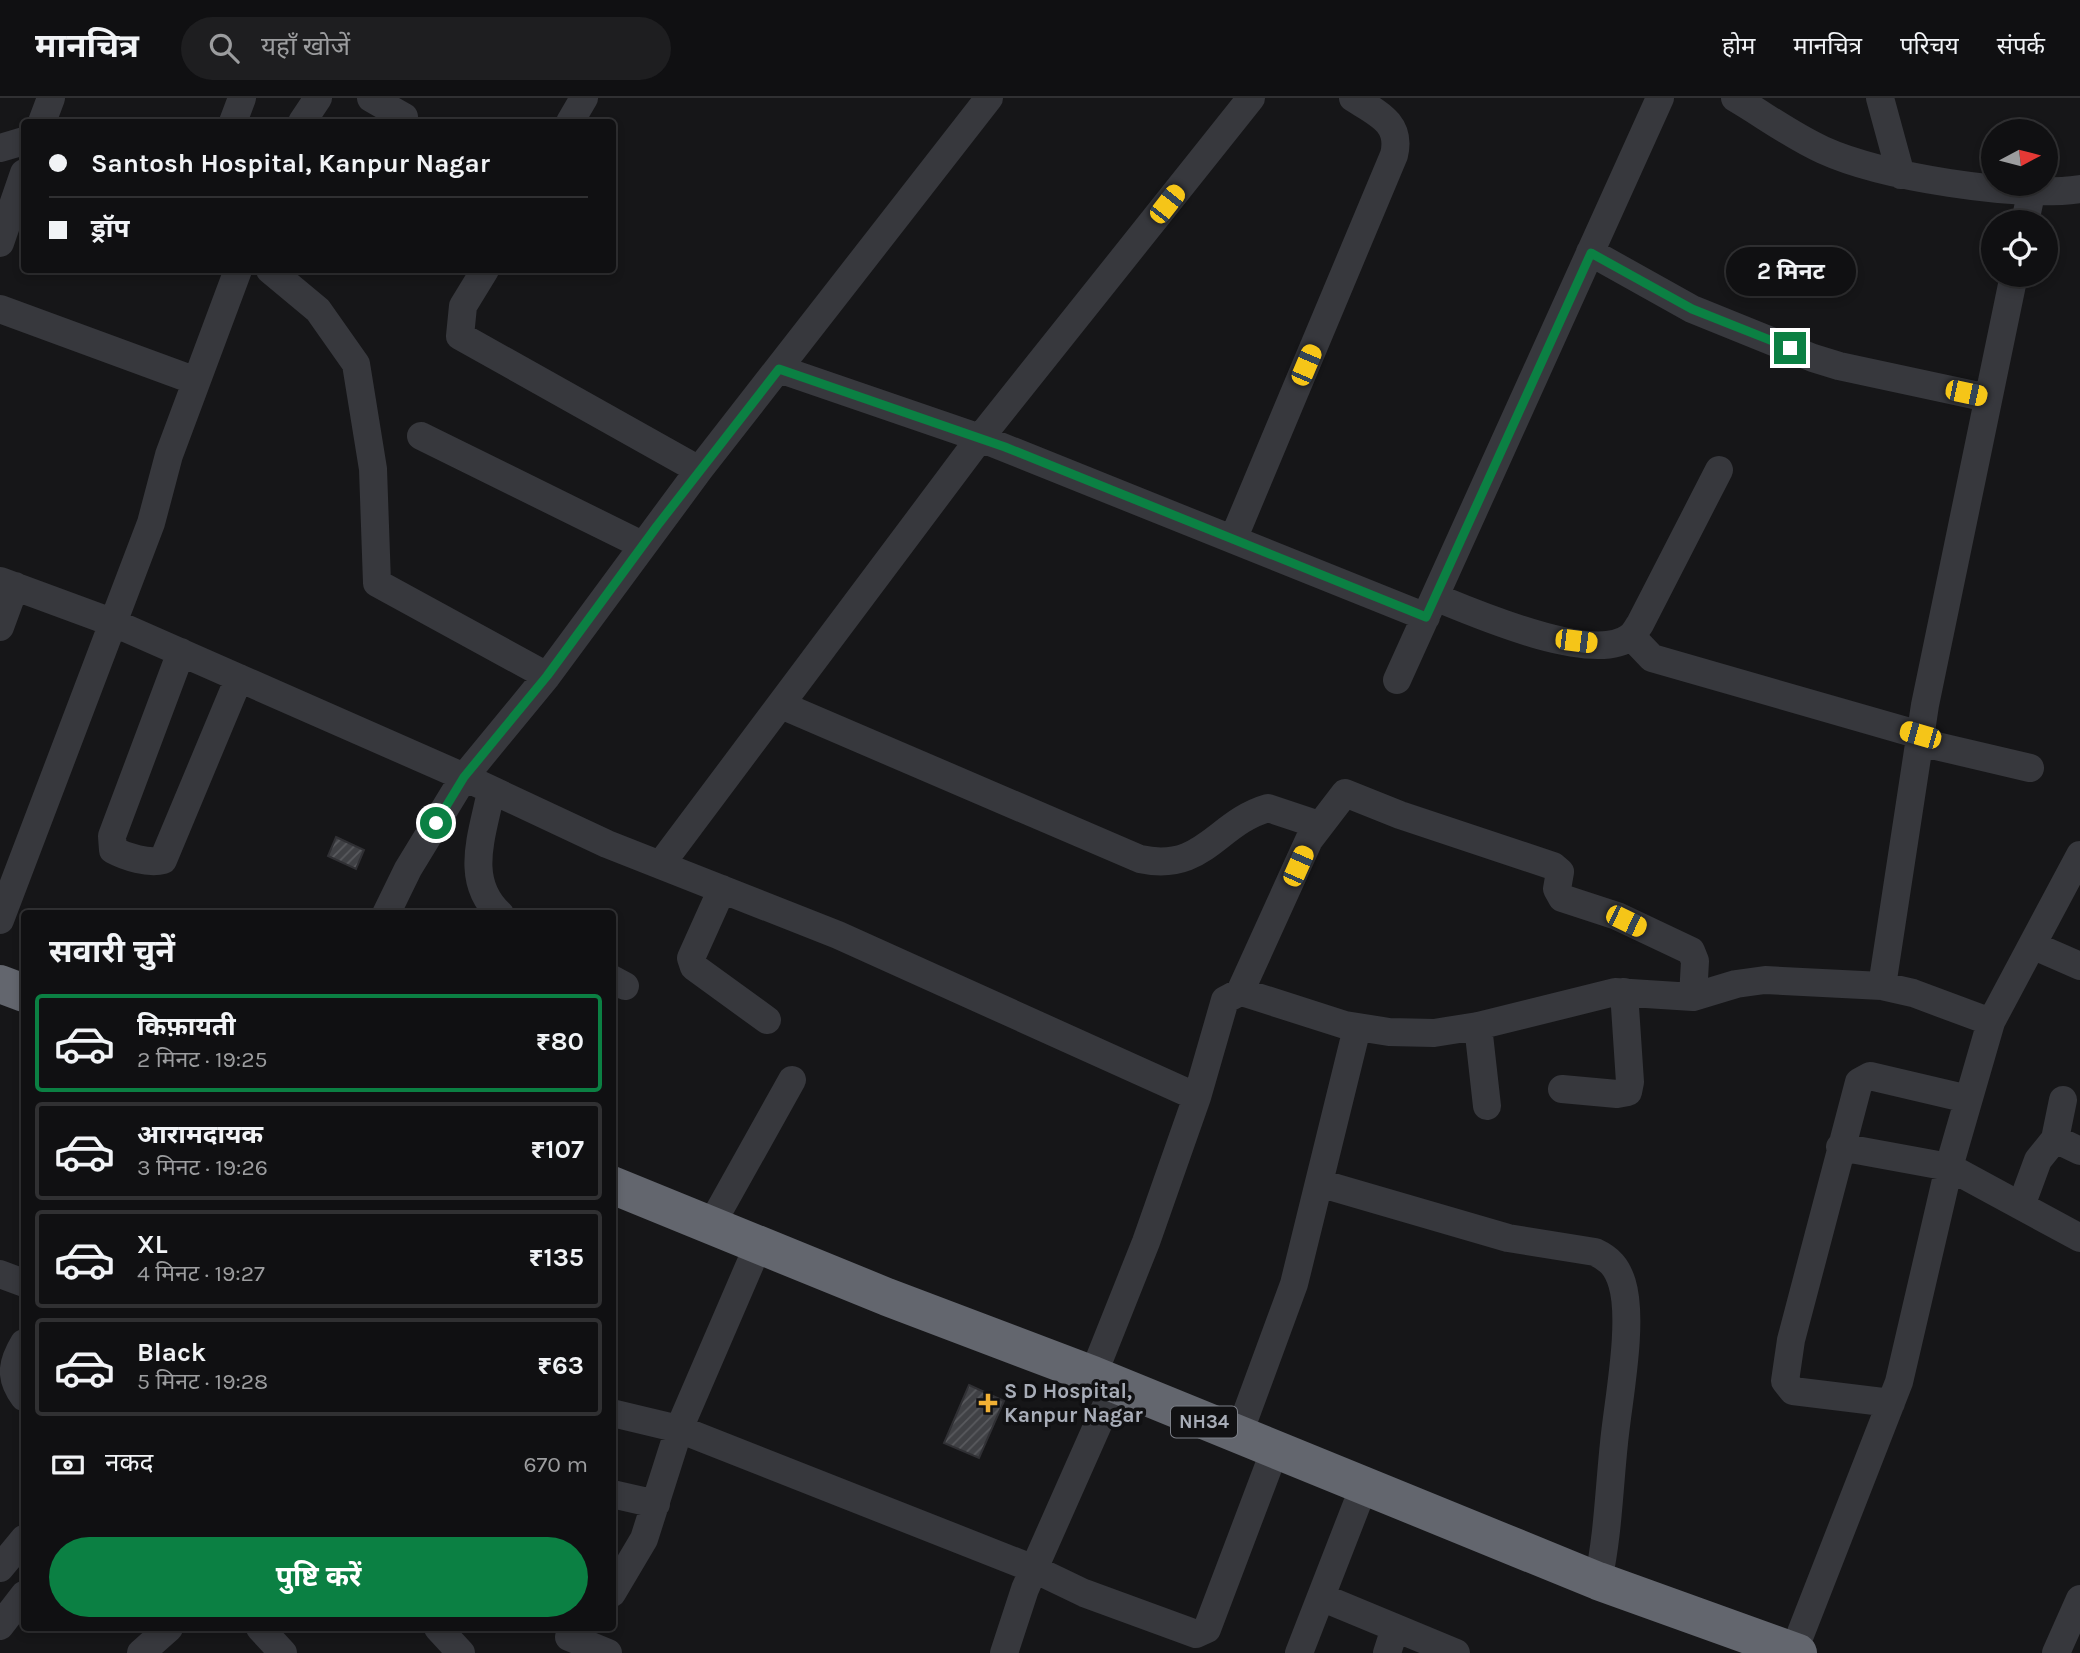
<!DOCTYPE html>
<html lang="hi">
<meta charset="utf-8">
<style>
:root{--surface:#101012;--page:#1e1e20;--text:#f1f3f6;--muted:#9c9d9f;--line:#303032;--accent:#0b8043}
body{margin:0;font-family:Karla,"Noto Sans Devanagari",sans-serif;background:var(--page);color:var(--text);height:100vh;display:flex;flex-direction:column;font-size:26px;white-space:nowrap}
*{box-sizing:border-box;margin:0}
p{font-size:23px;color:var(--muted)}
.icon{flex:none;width:38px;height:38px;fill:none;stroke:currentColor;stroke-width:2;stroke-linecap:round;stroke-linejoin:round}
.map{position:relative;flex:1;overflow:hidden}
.side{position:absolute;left:21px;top:812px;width:595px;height:721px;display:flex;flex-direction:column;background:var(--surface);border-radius:7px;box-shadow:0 4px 10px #0003,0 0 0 2px var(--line)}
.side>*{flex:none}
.top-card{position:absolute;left:21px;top:21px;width:595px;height:154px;border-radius:7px;box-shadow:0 4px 10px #0003,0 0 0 2px var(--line);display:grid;align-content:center;height:154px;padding:0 28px;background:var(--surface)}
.needle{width:46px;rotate:83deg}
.buttons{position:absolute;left:1981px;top:21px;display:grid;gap:14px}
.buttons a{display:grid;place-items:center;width:77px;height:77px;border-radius:50%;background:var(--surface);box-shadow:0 4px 10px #0003,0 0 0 2px var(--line);font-size:35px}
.end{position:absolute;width:32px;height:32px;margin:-16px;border:9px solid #0b8043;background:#fff;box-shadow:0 0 0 4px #fff}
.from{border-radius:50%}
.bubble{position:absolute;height:49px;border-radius:24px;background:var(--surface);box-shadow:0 4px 10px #0003,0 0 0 2px var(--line);font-size:23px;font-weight:700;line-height:49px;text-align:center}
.car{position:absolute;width:21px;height:42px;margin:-21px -10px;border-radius:9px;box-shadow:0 0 5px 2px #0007;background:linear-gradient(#f5c518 24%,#345 0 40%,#f5c518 0 76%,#345 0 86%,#f5c518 0)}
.top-card b{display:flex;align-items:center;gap:24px;height:66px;font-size:26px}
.top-card b+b{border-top:2px solid var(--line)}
.top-card i{width:18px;height:18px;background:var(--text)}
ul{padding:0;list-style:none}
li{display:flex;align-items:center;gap:21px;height:98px;margin:0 14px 10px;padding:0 14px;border:4px solid var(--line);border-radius:7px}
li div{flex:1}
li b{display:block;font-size:26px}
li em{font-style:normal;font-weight:700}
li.selected{border-color:var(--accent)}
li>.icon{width:63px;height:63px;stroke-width:1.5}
h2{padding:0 28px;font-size:32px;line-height:84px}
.pay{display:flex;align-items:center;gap:18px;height:77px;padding:0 28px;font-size:26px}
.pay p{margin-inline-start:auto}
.primary-button{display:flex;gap:14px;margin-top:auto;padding:14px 28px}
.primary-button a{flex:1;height:80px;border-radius:42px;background:var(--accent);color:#fff;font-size:28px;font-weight:700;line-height:80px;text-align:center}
header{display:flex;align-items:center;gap:42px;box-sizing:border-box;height:98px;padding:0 35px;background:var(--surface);border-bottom:2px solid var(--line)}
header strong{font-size:33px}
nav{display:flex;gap:38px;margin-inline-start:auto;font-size:24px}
.search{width:490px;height:63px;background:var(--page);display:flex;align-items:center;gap:18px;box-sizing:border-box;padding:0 24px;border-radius:38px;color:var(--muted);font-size:26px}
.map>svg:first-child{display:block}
.building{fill:url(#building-hatch);stroke:#303034;stroke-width:2}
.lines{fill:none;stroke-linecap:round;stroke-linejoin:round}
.minor{stroke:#37383d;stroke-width:28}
.highway{stroke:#63666e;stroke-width:38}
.route{stroke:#0b8043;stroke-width:9}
.poi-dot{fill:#f2b134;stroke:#111113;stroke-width:2.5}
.labels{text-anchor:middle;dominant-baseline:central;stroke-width:7;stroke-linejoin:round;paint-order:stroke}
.shield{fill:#111113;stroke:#7b7e86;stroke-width:2}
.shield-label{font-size:19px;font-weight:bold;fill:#a8adb8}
.poi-label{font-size:21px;font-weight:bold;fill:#a8adb8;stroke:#111113;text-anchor:start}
</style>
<header>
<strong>मानचित्र</strong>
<div class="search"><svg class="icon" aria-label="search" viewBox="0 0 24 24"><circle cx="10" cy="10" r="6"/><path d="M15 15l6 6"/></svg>यहाँ खोजें</div>
<nav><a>होम</a><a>मानचित्र</a><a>परिचय</a><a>संपर्क</a></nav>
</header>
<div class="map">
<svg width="2080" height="1555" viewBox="0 0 2080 1555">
<defs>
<pattern id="building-hatch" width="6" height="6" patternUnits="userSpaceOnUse" patternTransform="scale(1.75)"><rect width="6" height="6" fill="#404145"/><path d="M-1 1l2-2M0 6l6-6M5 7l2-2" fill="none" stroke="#595a5e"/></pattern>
</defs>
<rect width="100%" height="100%" fill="#161618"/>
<!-- building -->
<path class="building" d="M336 739 364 752 356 771 328 758Z
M969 1287 1004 1303 979 1360 944 1345Z"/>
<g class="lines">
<!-- minor -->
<path class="minor" d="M371 0 404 19
M1735 0C1764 17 1792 38 1823 52 1882 79 2016 100 2080 91
M1880 0 1901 77
M42 24 51 0
M233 24 242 0
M302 24 318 0
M570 24 584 0
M0 50 24 43
M2025 124 2032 91
M0 145 24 75
M1590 154 1692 211 1813 260 1839 268 1988 300
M270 172 318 212 356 266 373 371 377 485 547 578
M485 172 463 208 460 238 699 372
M0 211 196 283
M779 271 980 340 1426 519
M421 338 642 447
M1234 439 1394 57C1402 25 1377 15 1353 0
M0 483 114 525 464 679 607 746 838 837 1197 999
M1435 499C1474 515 1593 567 1630 539 1634 536 1637 530 1640 526L1719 372
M0 529 15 488
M1631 538 1652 560 1920 637
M181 554 112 738 113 752C126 759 149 766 163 762L239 580
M1397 582 1660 0
M781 607 1140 761C1204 775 1216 725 1268 710L1319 727
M1919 644 2030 670
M491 693C483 736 463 782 500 816
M661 766 980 340 1251 0
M722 791 691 860 694 869 767 922
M386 816 408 771 464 679 547 578 699 372 989 0
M0 822 151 425 169 357 238 172
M2032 847 2080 868
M612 881 625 888
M1882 888 1925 607 2014 177
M1240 894 1309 742 1345 695 1400 717 1553 768 1560 774 1557 791 1562 800 1617 818 1691 853 1695 863 1693 899
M1478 928 1487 1008
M1562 991 1617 996 1628 994 1630 984 1624 894
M2055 1041 2080 1053
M1840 1049 1949 1069 2080 1140
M1319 1085 1508 1140 1595 1154C1610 1161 1617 1169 1622 1185 1634 1224 1618 1303 1614 1345 1609 1392 1608 1437 1598 1483
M2021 1108 2038 1062 2055 1041 2063 1002
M711 1127 792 982
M0 1176 24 1185
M24 1245C12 1265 9 1279 24 1299
M1093 1277 1146 1144 1197 999 1225 902 1240 894 1248 896 1345 927 1389 934 1434 935 1478 928 1615 894 1693 899 1736 886 1765 882 1882 888 1913 895 1991 924
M1891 1305 1793 1293 1785 1283 1791 1242 1859 984 1870 978 1968 1001
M612 1315 679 1331 1034 1471 1084 1495 1196 1536 1207 1531 1268 1370
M1238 1338 1294 1186 1357 930
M612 1396 656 1406
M0 1470 24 1441
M612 1495 644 1441 679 1331 751 1164
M1321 1499 1456 1555
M0 1528 24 1497
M260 1530 283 1555
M438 1530 461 1555
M569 1539 608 1555
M141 1555 169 1530
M1004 1555 1025 1491 1107 1306
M1299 1555 1357 1406
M1387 1555 1395 1530
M1793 1555 1899 1284 1949 1069 1991 924 2080 757
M2056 1555 2080 1501"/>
<!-- highway -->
<path class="highway" d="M0 886 24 895
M612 1087 887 1199 1093 1277 1598 1483 1798 1555"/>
</g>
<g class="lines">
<!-- route -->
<path class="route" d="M436 725 464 679 547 578 657 428 779 271 1005 349 1426 519 1591 155 1692 211 1790 250"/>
</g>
<!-- markers -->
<path class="poi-dot" d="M984.5 1294.5h7v7h7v7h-7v7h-7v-7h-7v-7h7z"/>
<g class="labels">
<!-- shield labels -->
<rect class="shield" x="1171" y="1308.5" width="66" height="31" rx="5"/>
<g class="shield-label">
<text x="1204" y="1324">NH34</text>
</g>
<!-- poi labels -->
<g class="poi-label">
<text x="1004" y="1293">S D Hospital,<tspan x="1004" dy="24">Kanpur Nagar</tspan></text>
</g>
</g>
</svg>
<div class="buttons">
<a><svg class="needle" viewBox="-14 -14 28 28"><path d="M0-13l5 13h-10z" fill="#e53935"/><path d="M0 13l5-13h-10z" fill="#9c9d9f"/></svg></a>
<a><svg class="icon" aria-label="locate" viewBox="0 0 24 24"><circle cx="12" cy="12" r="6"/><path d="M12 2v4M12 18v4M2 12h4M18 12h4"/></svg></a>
</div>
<i class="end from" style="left:436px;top:725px"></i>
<i class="end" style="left:1790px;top:250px"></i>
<div class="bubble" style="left:1726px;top:149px;width:130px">2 मिनट</div>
<i class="car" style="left:1167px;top:106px;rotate:38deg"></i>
<i class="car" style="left:1306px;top:267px;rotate:23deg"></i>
<i class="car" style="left:1966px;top:295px;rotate:102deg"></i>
<i class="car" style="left:1576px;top:543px;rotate:97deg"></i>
<i class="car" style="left:1920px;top:637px;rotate:286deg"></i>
<i class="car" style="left:1298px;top:768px;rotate:24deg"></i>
<i class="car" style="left:1626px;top:823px;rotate:116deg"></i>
<div class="top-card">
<b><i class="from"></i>Santosh Hospital, Kanpur Nagar</b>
<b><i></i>ड्रॉप</b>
</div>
<section class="side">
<h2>सवारी चुनें</h2>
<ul>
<li class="selected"><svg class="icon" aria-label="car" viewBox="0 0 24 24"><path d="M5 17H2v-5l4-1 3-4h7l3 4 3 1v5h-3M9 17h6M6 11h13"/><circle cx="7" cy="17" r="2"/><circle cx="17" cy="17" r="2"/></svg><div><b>किफ़ायती</b><p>2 मिनट · 19:25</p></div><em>₹80</em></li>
<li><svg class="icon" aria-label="car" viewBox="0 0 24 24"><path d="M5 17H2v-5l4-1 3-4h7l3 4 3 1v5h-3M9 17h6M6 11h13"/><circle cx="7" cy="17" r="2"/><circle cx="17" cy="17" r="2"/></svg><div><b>आरामदायक</b><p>3 मिनट · 19:26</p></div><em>₹107</em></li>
<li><svg class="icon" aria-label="car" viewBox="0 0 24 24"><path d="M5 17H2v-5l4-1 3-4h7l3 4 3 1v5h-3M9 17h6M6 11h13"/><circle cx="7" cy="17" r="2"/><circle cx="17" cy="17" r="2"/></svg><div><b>XL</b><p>4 मिनट · 19:27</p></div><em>₹135</em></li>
<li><svg class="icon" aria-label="car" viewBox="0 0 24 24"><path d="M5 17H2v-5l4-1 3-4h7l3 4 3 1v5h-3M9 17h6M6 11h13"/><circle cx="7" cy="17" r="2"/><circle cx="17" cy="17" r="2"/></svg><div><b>Black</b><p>5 मिनट · 19:28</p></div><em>₹63</em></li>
</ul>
<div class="pay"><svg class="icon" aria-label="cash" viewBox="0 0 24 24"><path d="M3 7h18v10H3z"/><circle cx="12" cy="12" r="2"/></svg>नकद<p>670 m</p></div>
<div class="primary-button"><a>पुष्टि करें</a></div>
</section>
</div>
